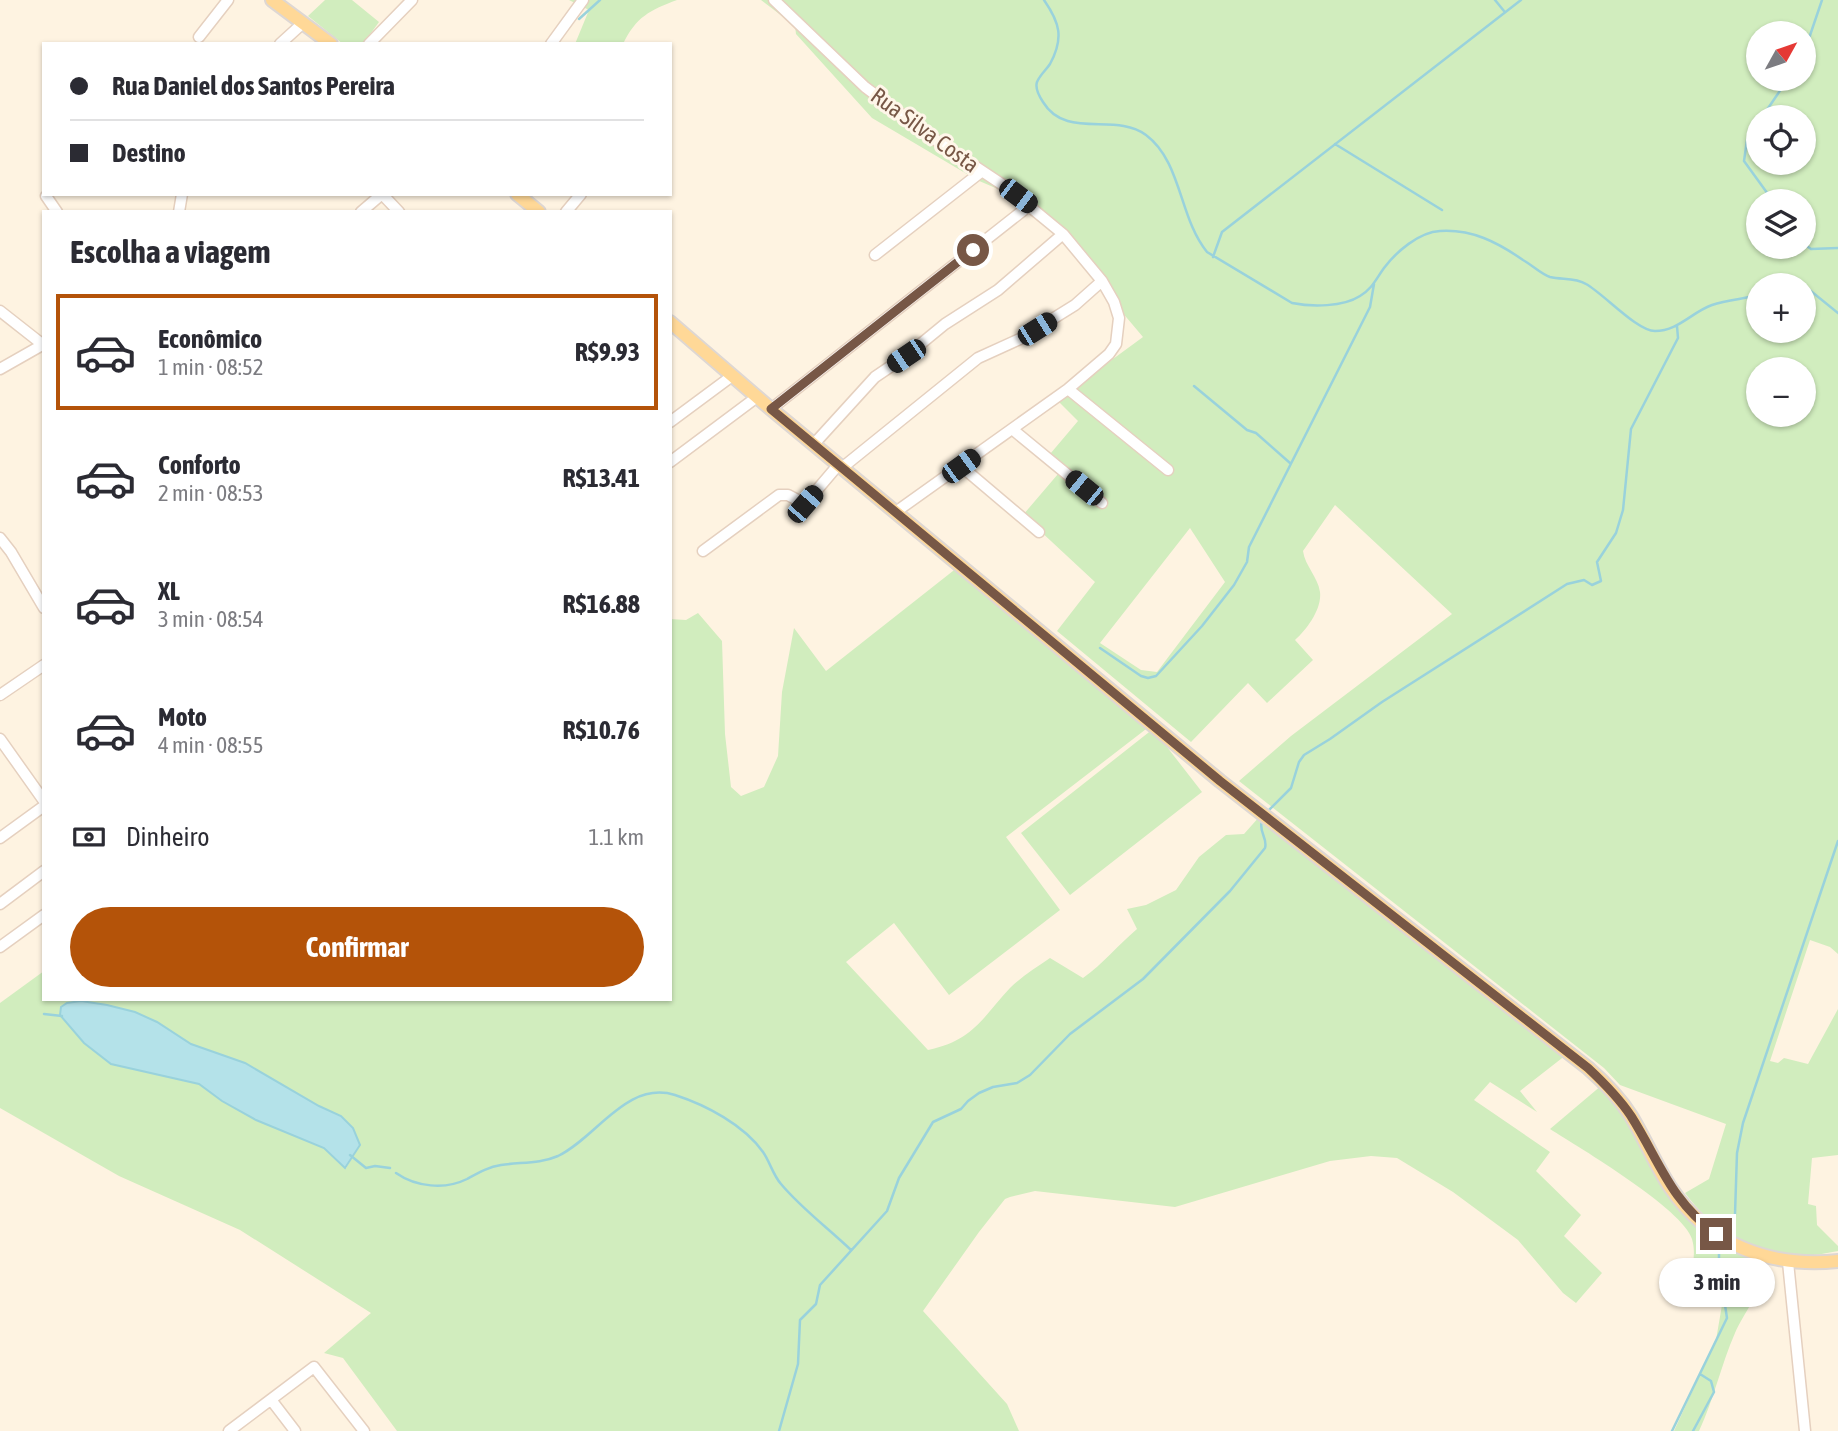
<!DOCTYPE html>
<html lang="pt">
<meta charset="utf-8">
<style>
:root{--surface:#fff;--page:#f2f2f3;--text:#2b2b33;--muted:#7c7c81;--line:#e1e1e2;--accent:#b45309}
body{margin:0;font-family:"Asap Condensed",sans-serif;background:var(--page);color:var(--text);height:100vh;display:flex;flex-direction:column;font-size:26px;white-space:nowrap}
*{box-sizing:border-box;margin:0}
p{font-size:23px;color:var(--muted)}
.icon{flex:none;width:38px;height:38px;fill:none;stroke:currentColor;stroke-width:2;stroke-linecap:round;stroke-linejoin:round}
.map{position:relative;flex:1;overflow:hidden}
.sheet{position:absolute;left:42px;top:210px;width:630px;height:791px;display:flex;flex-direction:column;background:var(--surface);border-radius:0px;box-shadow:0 2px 5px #0004}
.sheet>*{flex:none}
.banner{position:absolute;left:42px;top:42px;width:630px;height:154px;border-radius:0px;box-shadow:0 2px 5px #0004;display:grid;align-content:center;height:154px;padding:0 28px;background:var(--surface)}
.needle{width:46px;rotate:50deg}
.controls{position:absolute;left:1746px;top:21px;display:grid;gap:14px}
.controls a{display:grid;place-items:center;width:70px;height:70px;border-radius:50%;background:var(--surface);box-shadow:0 2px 5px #0004;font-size:35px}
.end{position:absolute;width:32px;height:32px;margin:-16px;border:9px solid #775746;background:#fff;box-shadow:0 0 0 4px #fff}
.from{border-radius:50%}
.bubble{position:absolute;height:49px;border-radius:24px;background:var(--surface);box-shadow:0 2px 5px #0004;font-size:23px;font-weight:700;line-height:49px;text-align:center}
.car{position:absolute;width:21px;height:42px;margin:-21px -10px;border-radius:9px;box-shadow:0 0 5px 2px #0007;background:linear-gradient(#222 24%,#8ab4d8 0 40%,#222 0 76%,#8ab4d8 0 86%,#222 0)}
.banner b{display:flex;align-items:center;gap:24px;height:66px;font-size:26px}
.banner b+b{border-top:2px solid var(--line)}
.banner i{width:18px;height:18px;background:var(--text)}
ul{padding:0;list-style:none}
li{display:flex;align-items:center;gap:21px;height:116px;margin:0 14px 10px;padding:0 14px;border:4px solid transparent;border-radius:0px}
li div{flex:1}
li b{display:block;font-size:26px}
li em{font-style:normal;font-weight:700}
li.on{border-color:var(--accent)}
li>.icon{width:63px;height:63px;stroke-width:1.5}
h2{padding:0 28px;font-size:32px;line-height:84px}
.pay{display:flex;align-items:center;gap:18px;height:77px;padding:0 28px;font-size:26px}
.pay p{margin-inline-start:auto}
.cta{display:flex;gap:14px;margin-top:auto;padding:14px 28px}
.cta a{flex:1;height:80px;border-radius:42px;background:var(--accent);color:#fff;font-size:28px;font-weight:700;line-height:80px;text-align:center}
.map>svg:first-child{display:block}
.green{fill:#d1edbe;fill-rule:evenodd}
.water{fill:#b4e2e9;stroke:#99d2dc;stroke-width:2}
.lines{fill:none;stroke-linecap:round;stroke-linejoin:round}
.stream{stroke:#99d2dc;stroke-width:2.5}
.minor-casing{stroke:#e5d0bf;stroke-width:13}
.major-casing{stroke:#ded7d3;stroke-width:16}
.minor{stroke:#fff;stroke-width:10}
.major{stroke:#ffd897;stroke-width:12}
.route{stroke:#775746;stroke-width:9}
.labels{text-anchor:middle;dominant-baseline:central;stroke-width:6;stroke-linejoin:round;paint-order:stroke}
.street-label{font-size:23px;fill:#775746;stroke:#fff6e9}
</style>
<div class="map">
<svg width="1838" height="1431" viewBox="0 0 1838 1431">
<rect width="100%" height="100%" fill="#fef3e1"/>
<!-- green -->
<path class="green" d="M325 0H352L379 22 363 44H343L308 16Z
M569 0H677C650 10 636 17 623 44H575L589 10Z
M761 0H1838V954L1830 947 1810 940 1770 1061 1778 1063 1784 1058 1808 1064 1838 1009V1155L1812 1158 1808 1204 1816 1206 1817 1225 1838 1246V1251C1827 1253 1816 1255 1806 1256 1758 1259 1712 1230 1685 1193L1709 1179 1726 1124 1620 1085 1604 1068 1239 781 1291 736 1452 614 1335 505 1303 551C1305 566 1318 577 1320 592 1322 609 1307 629 1295 640L1313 660 1267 703 1248 683 1191 742 1057 631 1095 582 1023 515 1058 474 1045 460 1078 421 1057 400 1143 337 1024 196H1014L977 180 872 118 796 34 795 26ZM1759 33H1804V79H1759ZM1759 117H1804V163H1759ZM1759 201H1804V247H1759ZM1759 285H1804V331H1759ZM1759 369H1804V415H1759ZM1190 528 1225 582 1157 672 1141 670 1100 643Z
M958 567 1150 726 1006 837 1060 910 949 995 894 923 846 962 928 1050C974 1040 981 1019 1010 988 1022 976 1037 967 1050 958L1083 978C1103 964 1118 945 1137 929L1127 909 1146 905 1176 890 1199 857 1226 835 1244 834 1260 816 1566 1055 1520 1091 1537 1112 1490 1082 1474 1100 1550 1152 1536 1171 1581 1215 1564 1236 1602 1273 1576 1303 1563 1293 1518 1240 1453 1192 1397 1158 1371 1156 1330 1161 1175 1207 1035 1191 1010 1197 1005 1199 979 1232 923 1311 1007 1404 1019 1431H397L343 1358 324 1353 371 1313 240 1230 119 1176 0 1108V1003L44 971V999H670V619L686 620 698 613 722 641 725 734 731 787 741 796 764 787 778 756 782 692 794 628 826 671ZM135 1012 157 1022 191 1044 245 1063 319 1106 341 1116 352 1128 360 1145 346 1168 324 1148 256 1120 222 1101 199 1084 111 1064Z
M1153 729 1202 792 1070 895 1021 833Z
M1602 1085 1613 1096 1676 1204 1697 1227 1722 1248 1754 1260 1762 1268C1762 1293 1744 1312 1735 1333 1721 1365 1714 1399 1699 1431H1674L1716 1340 1722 1305 1709 1262 1687 1288C1691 1271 1697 1256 1692 1239 1683 1209 1580 1148 1550 1129Z"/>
<!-- water -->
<path class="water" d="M81 1001 107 1005 135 1012 157 1022 191 1044 245 1063 319 1106 341 1116 353 1128 360 1145 345 1168 324 1148 256 1120 222 1101 199 1084 111 1064 84 1043 60 1015 61 1007 67 1003Z"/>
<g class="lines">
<!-- stream -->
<path class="stream" d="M1044 0C1060 23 1064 38 1050 64 1046 70 1040 75 1037 82 1035 88 1039 96 1043 102 1066 140 1115 112 1146 135 1182 162 1179 218 1207 252L1292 303C1312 307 1343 307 1360 296 1372 289 1376 279 1384 268 1396 252 1419 232 1440 231 1472 229 1497 242 1523 260 1532 265 1541 274 1550 277 1562 280 1575 277 1586 284 1604 294 1637 331 1655 331 1678 331 1692 312 1712 305 1727 300 1743 299 1759 295
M1495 0 1504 11
M579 19 600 0
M1804 53 1822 0
M1762 117 1788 79
M1759 121 1747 140 1744 161 1773 201
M1335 144 1442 210
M1804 244 1811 249 1838 248
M1213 257 1222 232 1521 0
M1787 285 1801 283 1838 313
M1194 386 1247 430 1256 433 1290 463
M1100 648 1141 676 1148 678 1156 676 1202 626 1234 585 1247 562 1249 547 1370 307 1374 284
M1267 812 1291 788 1299 762 1304 755 1330 739 1382 702 1567 584 1584 580 1592 585 1601 581 1597 562 1616 533 1623 510 1631 429 1678 338 1677 326
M44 1014 62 1016
M350 1155 366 1168 375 1166 390 1168
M396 1173C416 1187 445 1190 467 1179 478 1173 488 1167 501 1165 520 1162 540 1164 558 1156 597 1137 627 1080 675 1095 706 1105 744 1125 763 1152 770 1162 773 1175 781 1184 801 1208 828 1228 851 1250
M1726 1236 1735 1214 1737 1153 1743 1123 1838 841
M779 1431 798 1364 800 1320 816 1304 820 1285 887 1211 899 1178 933 1122 961 1109 968 1101 979 1093 993 1087 1017 1083 1030 1075 1070 1034 1143 979 1230 891 1265 848C1268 838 1258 831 1262 821
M1672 1431 1727 1318 1719 1266V1253L1723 1242
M1693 1431 1714 1392 1711 1381 1700 1374"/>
<!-- minor casing -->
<g class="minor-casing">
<path id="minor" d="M774 0 865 87 937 141 1006 187 1063 234 1102 281 1114 302 1119 318 1116 344 1109 354 1068 389 897 511
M199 37 228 0
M280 44 303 23
M369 44 412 0
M551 44 583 0
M382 194 399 212
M46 196 57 212
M179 212 182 194
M361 212 382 194
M566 212 581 194
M875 255 981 172
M0 311 42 344
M0 369 44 344
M1068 389 1168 470
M771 409 1030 205
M670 422 732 376
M1012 429 1102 503
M814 444 875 377 906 356 945 324 998 290 1063 234
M670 462 757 397
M961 466 1039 532
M843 467 978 358 1022 338 1075 305 1102 281
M0 538 11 552 44 608
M703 551 779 495H788L805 504 839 464
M0 695 44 665
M0 739 44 801
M0 838 44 806
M0 904 44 871
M0 947 44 915
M1788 1262 1805 1431
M272 1401 295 1431
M229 1431 314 1367 364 1431"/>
</g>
<!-- major casing -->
<g class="major-casing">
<path id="major" d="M272 0 331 44
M517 194 539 212
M670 322 771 409 1220 781 1588 1068C1604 1082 1619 1097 1631 1116 1645 1139 1655 1164 1670 1187 1709 1245 1770 1268 1838 1261"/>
</g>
<!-- minor -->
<use href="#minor" class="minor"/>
<!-- major -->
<use href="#major" class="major"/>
</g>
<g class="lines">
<!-- route -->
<path class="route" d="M973 250 771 409 1220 781 1588 1068C1604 1083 1619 1098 1631 1116 1660 1162 1670 1200 1716 1234"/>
</g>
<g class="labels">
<!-- street labels -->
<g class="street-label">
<text transform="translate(925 130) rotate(36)">Rua Silva Costa</text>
</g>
</g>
</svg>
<div class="controls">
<a><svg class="needle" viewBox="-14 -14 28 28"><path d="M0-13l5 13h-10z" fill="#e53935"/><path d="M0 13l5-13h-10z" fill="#7c7c81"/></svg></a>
<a><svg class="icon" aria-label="locate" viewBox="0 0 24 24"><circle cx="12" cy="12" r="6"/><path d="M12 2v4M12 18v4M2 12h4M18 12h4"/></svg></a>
<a><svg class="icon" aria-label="layers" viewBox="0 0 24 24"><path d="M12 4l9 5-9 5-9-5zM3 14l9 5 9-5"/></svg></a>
<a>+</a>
<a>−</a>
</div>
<i class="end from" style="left:973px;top:250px"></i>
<i class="end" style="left:1716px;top:1234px"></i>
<div class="bubble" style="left:1659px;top:1258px;width:116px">3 min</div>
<i class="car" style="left:1018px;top:196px;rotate:127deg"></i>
<i class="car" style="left:1037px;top:329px;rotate:58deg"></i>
<i class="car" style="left:906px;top:356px;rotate:236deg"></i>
<i class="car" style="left:961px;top:466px;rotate:54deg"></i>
<i class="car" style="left:1084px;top:488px;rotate:309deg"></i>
<i class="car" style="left:805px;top:504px;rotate:41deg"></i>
<div class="banner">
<b><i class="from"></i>Rua Daniel dos Santos Pereira</b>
<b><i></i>Destino</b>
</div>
<section class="sheet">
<h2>Escolha a viagem</h2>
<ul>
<li class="on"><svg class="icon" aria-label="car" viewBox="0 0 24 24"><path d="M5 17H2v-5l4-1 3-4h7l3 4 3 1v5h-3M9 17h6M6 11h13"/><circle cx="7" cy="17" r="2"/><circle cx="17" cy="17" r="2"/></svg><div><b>Econômico</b><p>1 min · 08:52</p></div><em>R$9.93</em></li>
<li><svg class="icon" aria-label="car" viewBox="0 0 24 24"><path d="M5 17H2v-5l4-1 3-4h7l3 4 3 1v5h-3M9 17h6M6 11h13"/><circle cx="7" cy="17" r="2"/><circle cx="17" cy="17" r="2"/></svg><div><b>Conforto</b><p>2 min · 08:53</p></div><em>R$13.41</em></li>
<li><svg class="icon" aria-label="car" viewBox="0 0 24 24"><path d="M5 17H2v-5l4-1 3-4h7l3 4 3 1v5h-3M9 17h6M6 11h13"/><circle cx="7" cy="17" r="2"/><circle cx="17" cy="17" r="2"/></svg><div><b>XL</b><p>3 min · 08:54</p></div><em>R$16.88</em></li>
<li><svg class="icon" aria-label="car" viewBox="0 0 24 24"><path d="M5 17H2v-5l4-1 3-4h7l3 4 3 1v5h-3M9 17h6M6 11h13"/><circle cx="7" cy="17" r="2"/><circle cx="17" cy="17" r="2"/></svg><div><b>Moto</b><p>4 min · 08:55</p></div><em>R$10.76</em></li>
</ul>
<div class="pay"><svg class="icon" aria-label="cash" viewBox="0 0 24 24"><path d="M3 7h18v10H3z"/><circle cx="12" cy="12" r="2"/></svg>Dinheiro<p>1.1 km</p></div>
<div class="cta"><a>Confirmar</a></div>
</section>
</div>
